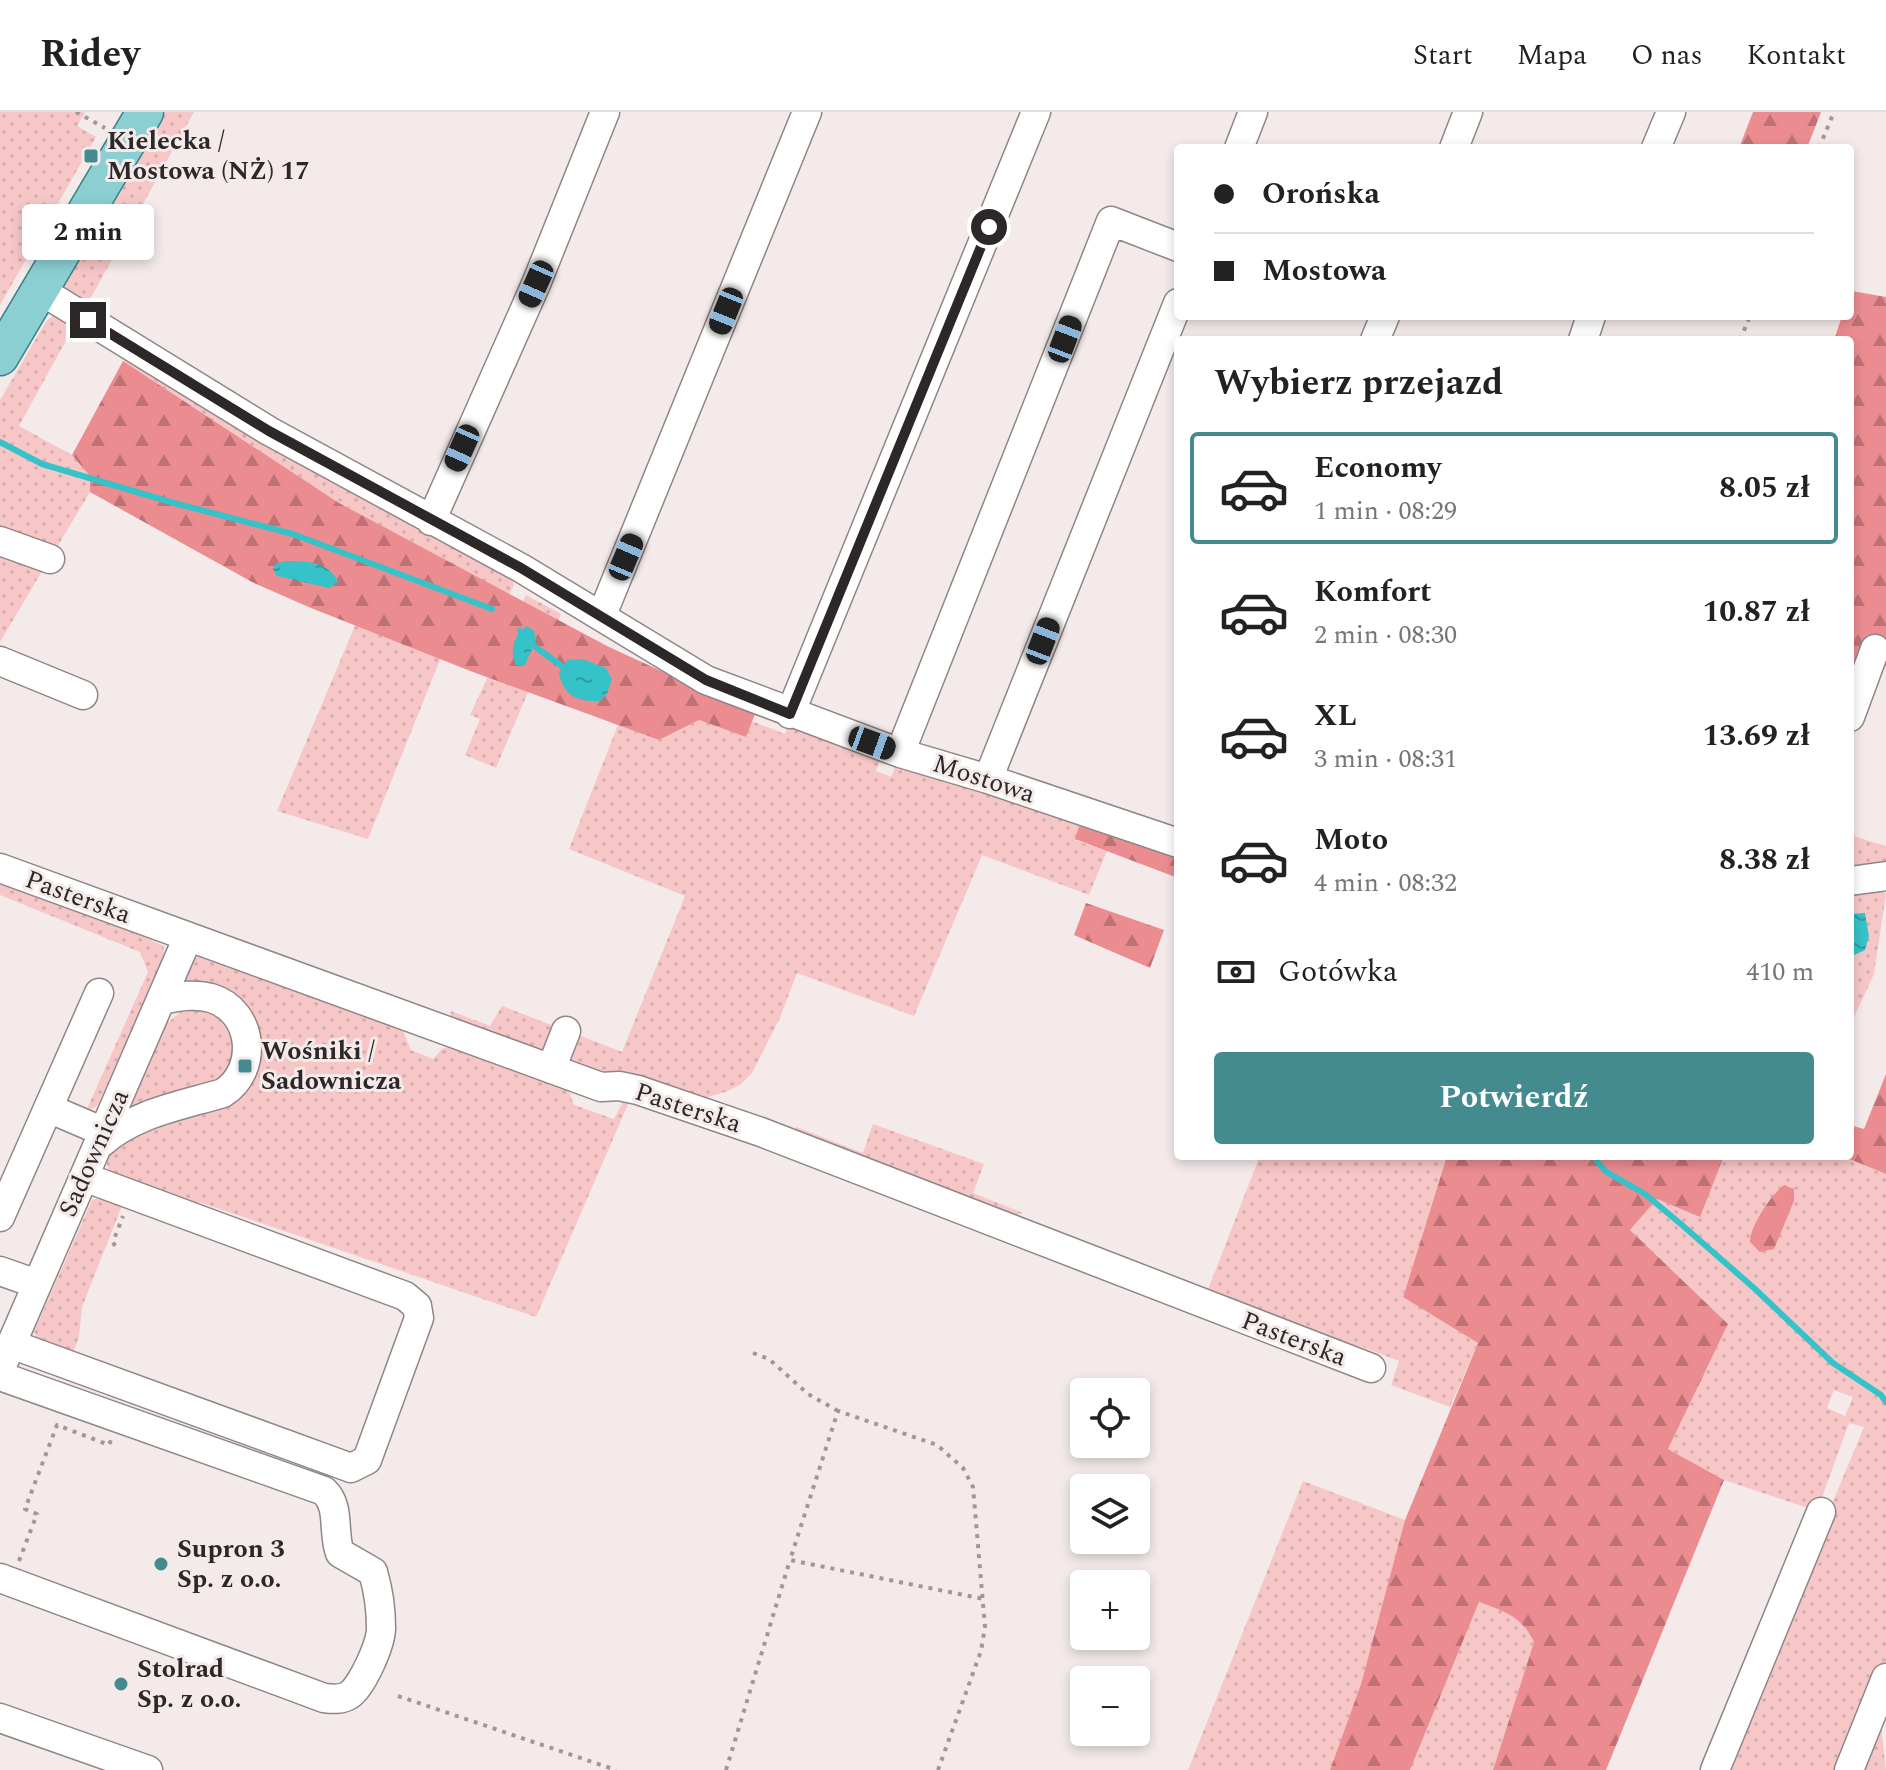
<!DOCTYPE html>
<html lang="pl">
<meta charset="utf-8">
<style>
:root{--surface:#fff;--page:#f2f2f2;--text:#222;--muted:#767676;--line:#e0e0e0;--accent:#438b8e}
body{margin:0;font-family:Spectral,serif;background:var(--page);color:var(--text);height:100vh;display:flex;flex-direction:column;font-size:30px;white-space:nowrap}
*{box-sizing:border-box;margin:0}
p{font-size:26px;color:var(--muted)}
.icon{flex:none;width:44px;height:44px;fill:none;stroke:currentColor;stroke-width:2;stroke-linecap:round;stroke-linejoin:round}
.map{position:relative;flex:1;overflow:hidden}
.drawer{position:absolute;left:1174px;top:224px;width:680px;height:824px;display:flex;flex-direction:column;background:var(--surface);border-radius:8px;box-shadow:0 4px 12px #0003}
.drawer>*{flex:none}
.banner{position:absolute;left:1174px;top:32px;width:680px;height:176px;border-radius:8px;box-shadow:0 4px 12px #0003;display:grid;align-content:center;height:176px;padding:0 40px;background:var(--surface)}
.buttons{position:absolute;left:1070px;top:1266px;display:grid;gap:16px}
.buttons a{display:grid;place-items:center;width:80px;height:80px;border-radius:8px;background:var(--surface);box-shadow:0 4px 12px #0003;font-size:40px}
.end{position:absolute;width:36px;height:36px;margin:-18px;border:10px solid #2c2828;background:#fff;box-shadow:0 0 0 4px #fff}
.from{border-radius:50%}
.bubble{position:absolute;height:56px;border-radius:8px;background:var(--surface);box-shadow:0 4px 12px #0003;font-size:26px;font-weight:700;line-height:56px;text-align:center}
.car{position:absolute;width:24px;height:48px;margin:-24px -12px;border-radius:10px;box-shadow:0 0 6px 2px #0007;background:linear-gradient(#222 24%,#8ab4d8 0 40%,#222 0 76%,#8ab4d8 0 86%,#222 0)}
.banner b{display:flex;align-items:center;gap:28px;height:76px;font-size:30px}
.banner b+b{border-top:2px solid var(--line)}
.banner i{width:20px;height:20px;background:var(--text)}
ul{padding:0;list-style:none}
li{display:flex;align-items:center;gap:24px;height:112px;margin:0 16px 12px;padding:0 24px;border:4px solid transparent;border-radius:8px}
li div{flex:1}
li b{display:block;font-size:30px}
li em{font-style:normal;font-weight:700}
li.active{border-color:var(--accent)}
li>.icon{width:72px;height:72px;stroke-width:1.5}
h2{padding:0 40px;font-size:36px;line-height:96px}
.pay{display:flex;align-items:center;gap:20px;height:88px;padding:0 40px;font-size:30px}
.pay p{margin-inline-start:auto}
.cta{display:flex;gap:16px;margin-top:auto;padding:16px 40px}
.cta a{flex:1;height:92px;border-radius:8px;background:var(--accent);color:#fff;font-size:32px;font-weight:700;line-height:92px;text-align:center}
header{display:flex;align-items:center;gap:48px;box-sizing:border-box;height:112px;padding:0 40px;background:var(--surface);border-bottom:2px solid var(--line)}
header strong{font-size:38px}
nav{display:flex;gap:44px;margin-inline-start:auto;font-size:28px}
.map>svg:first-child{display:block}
.green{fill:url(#green-dots);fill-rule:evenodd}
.forest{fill:url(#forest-firs)}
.water{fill:url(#water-ripples)}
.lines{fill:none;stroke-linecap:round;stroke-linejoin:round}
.stream{stroke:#35c3c9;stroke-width:6}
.minor-casing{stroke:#8f8686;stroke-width:31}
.major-casing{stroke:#378083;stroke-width:39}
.path{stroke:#a09898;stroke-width:4;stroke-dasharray:4 6;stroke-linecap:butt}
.minor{stroke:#fff;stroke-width:28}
.major{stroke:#8bcfd2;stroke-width:36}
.route{stroke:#2c2828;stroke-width:10}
.poi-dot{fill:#438b8e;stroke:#f4eaea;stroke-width:3}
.labels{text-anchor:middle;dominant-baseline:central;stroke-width:6;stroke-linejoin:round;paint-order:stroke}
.poi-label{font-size:26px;font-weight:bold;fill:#2c2828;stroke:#f4eaea;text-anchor:start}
.street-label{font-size:26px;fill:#2c2828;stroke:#f4eaea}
</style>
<header>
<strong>Ridey</strong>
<nav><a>Start</a><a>Mapa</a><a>O nas</a><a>Kontakt</a></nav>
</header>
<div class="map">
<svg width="1886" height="1658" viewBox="0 0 1886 1658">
<defs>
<pattern id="green-dots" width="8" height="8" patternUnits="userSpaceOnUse" patternTransform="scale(2)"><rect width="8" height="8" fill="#f7c7c8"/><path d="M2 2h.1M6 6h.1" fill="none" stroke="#d4abac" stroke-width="1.8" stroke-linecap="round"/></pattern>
<pattern id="forest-firs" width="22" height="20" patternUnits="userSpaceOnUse" patternTransform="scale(2)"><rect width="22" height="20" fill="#eb8c90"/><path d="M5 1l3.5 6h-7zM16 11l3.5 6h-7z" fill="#bf7276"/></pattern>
<pattern id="water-ripples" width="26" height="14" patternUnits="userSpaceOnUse" patternTransform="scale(2)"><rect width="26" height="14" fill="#35c3c9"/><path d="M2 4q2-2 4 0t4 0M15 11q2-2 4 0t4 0" fill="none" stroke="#2d9ea3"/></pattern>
</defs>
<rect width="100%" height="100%" fill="#f4eaea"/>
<!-- green -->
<path class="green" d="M0 0H85L77 14 96 25 0 193Z
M166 0H194L89 189 84 192 63 179V174Z
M53 204 74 214 19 314 72 343 91 364 90 380 54 440 0 421V288L47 208Z
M129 245 402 407 511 461 514 473 483 534 450 523 368 727 277 699 375 466 396 422 339 391 123 249Z
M0 438 45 454 0 530Z
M526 483 561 502 496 656 465 643 480 607 470 603Z
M699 608 746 625 752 609 785 622 789 611 880 648 876 659 891 665 897 651 1178 739 1075 728 1107 739 1089 783 982 743 914 904 797 861 779 908 752 961 740 973 725 980 702 987 618 967 566 948 576 922 622 940 685 784 569 737 618 613 659 628Z
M1850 723 1886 734V749L1850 754Z
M0 763 142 817 140 823 164 834 163 846 99 990 96 995 86 999 148 860 140 840 0 783Z
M1878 778 1886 782 1874 862 1850 914V780Z
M199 843 401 914 411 938 433 947 442 937 452 934 566 973 574 993 614 1007 627 982 632 983 536 1205 199 1090 195 1098 110 1066 106 1047 127 1026 256 962C266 931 256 889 222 876 210 871 197 872 184 871L192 849Z
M502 894 559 916 550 940 450 905 451 899 490 914Z
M199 896 220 901 239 939 221 968 133 997 129 996 166 912 181 900Z
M873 1012 984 1052 973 1081 1023 1101 1015 1103 791 1025 796 1015 863 1041Z
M1256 1044H1447L1403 1184 1478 1231 1450 1295 1391 1273 1399 1249 1360 1234 1352 1235 1204 1188 1259 1046Z
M1724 1044H1842L1886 1062V1549L1841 1658H1721L1864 1315 1849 1311 1817 1399 1724 1368 1668 1337 1728 1212 1630 1118 1657 1087 1700 1104ZM1834 1278 1853 1285 1845 1304 1827 1296Z
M103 1085 123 1091 82 1195 79 1225 73 1241 39 1230 34 1220 92 1088Z
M1303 1369 1405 1408 1361 1572 1330 1658H1188Z
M1479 1490C1506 1500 1520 1503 1534 1530L1493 1658H1410Z
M1880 1605 1886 1658H1859Z"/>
<!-- forest -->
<path class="forest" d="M1753 0H1821L1807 36H1739Z
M1852 179 1886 185V553L1882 561 1858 557 1850 579V228H1834L1842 204H1850Z
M123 249 339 391 609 535 755 602 746 625 699 608 659 628 473 560 311 496 252 470 90 380V364L72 343Z
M1079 714 1178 744V766L1075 727Z
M1086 791 1164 818 1150 856 1074 823Z
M1886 962V1062L1842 1044H1850V1013L1864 1017Z
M1447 1044H1724L1700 1105 1657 1087 1630 1118 1728 1212 1668 1337 1724 1368 1606 1658H1493L1534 1530C1521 1504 1506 1500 1479 1490L1410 1658H1330L1361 1572 1405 1408 1478 1231 1403 1185Z
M1784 1073 1794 1077V1089L1774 1137 1760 1140 1750 1130C1750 1114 1771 1083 1784 1073Z"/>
<!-- water -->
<path class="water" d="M285 449C305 449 329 449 338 470L329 476 277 464 273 457 276 452Z
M527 514 534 519 536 528 525 553H516C509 539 514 522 527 514Z
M583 547 606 556 612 567 607 582 600 589C578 590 563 584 559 561L567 548Z
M1865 801 1869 824 1865 838 1850 845V802Z"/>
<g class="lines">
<!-- stream -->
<path class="stream" d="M0 330 42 352 174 391 293 422 492 497
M520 519 534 534 563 555
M1593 1044 1605 1059 1645 1082 1682 1113 1754 1176 1833 1251 1881 1283 1886 1290"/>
<!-- minor casing -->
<g class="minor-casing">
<path id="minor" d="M1239 36 1253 0
M1454 36 1468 0
M1656 36 1671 0
M40 178 269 319 521 456 706 568 900 641 988 667 1178 731
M1375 228 1385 204
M1583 228 1591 204
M431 409 536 172 605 0
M0 429 50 447
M602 503 807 0
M0 549 83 583
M790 602 1036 0
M1850 605 1875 537
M900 641 1111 109 1178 135
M988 667 1178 191
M0 756 601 975 619 974 638 978 761 1020 1371 1256
M1850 769 1886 764
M551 957 566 919
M48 996 104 1020
M100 1032C134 1001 180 994 223 981 259 958 254 899 211 886 194 881 177 885 161 888
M0 1105 99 881
M0 1159 37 1172
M11 1232 351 1356 367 1348 419 1206 417 1194 405 1184 84 1065
M4 1249 188 825
M0 1264 324 1379C341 1395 332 1420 340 1441L373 1460C378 1477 381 1499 381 1516 381 1532 362 1575 349 1583 342 1588 332 1587 324 1586L0 1466
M0 1606 148 1658
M1715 1658 1821 1400
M1849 1658 1886 1566"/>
</g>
<!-- major casing -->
<g class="major-casing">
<path id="major" d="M0 245 145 0"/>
</g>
<!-- path -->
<path class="path" d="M76 0 105 16
M1819 36 1834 0
M1740 228 1750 204
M115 1134 113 1130 123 1104
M753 1241 769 1247 808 1282 838 1299
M19 1449 37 1402 25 1397 57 1313 109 1333 111 1328
M398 1584 616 1658
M726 1658 790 1448
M938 1658 981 1539 985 1515 973 1375 963 1356 937 1333 838 1299 790 1448 984 1487"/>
<!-- minor -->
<use href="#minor" class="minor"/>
<!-- major -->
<use href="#major" class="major"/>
</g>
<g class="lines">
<!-- route -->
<path class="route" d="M88 208 269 319 521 456 706 568 790 602 989 115"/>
</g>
<!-- markers -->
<g class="poi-dot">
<rect x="83" y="36" width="16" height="16" rx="4"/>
<rect x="237" y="946" width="16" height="16" rx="4"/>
<circle cx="161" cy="1452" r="8"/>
<circle cx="121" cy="1572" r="8"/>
</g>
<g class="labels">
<!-- poi labels -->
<g class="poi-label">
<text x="107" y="29">Kielecka /<tspan x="107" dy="30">Mostowa (NŻ) 17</tspan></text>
<text x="261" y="939">Wośniki /<tspan x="261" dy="30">Sadownicza</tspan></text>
<text x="177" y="1437">Supron 3<tspan x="177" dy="30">Sp. z o.o.</tspan></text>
<text x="137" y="1557">Stolrad<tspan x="137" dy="30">Sp. z o.o.</tspan></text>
</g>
<!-- street labels -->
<g class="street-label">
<text transform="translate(984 667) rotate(18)">Mostowa</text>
<text transform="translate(78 785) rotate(20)">Pasterska</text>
<text transform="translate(688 996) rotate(18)">Pasterska</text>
<text transform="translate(94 1041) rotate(-66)">Sadownicza</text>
<text transform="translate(1294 1227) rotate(21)">Pasterska</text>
</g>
</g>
</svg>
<div class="buttons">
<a><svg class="icon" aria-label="locate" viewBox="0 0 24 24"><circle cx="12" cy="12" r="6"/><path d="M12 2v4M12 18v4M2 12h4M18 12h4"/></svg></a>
<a><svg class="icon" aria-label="layers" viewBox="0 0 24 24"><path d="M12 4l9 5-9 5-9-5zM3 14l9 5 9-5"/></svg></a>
<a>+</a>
<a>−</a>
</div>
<i class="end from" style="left:989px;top:115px"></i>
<i class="end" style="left:88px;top:208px"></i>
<div class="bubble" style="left:22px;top:92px;width:132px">2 min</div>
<i class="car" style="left:536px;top:172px;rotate:204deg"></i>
<i class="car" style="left:726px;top:199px;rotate:202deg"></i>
<i class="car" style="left:1065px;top:227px;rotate:21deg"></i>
<i class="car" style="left:462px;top:336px;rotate:204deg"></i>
<i class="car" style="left:626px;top:445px;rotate:23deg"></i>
<i class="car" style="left:1043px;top:529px;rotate:21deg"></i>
<i class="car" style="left:872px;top:631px;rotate:110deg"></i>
<div class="banner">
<b><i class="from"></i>Orońska</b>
<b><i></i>Mostowa</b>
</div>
<section class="drawer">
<h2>Wybierz przejazd</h2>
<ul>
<li class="active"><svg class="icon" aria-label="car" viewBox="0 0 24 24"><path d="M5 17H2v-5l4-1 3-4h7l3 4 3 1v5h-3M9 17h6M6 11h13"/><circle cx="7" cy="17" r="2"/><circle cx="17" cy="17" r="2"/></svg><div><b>Economy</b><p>1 min · 08:29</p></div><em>8.05 zł</em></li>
<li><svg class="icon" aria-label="car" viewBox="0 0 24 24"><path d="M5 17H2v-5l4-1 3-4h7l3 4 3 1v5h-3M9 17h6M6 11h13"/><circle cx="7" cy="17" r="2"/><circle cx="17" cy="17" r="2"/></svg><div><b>Komfort</b><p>2 min · 08:30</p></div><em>10.87 zł</em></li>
<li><svg class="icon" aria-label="car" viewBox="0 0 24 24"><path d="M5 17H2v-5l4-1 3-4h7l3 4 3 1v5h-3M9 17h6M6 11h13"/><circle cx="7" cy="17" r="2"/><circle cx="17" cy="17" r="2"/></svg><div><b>XL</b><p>3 min · 08:31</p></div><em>13.69 zł</em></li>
<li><svg class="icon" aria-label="car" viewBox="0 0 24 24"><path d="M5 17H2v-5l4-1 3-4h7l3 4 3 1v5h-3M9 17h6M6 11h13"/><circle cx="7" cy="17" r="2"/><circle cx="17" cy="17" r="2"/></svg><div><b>Moto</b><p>4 min · 08:32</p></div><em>8.38 zł</em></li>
</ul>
<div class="pay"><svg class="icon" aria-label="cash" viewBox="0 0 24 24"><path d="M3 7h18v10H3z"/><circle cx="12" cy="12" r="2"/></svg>Gotówka<p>410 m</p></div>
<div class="cta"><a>Potwierdź</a></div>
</section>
</div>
